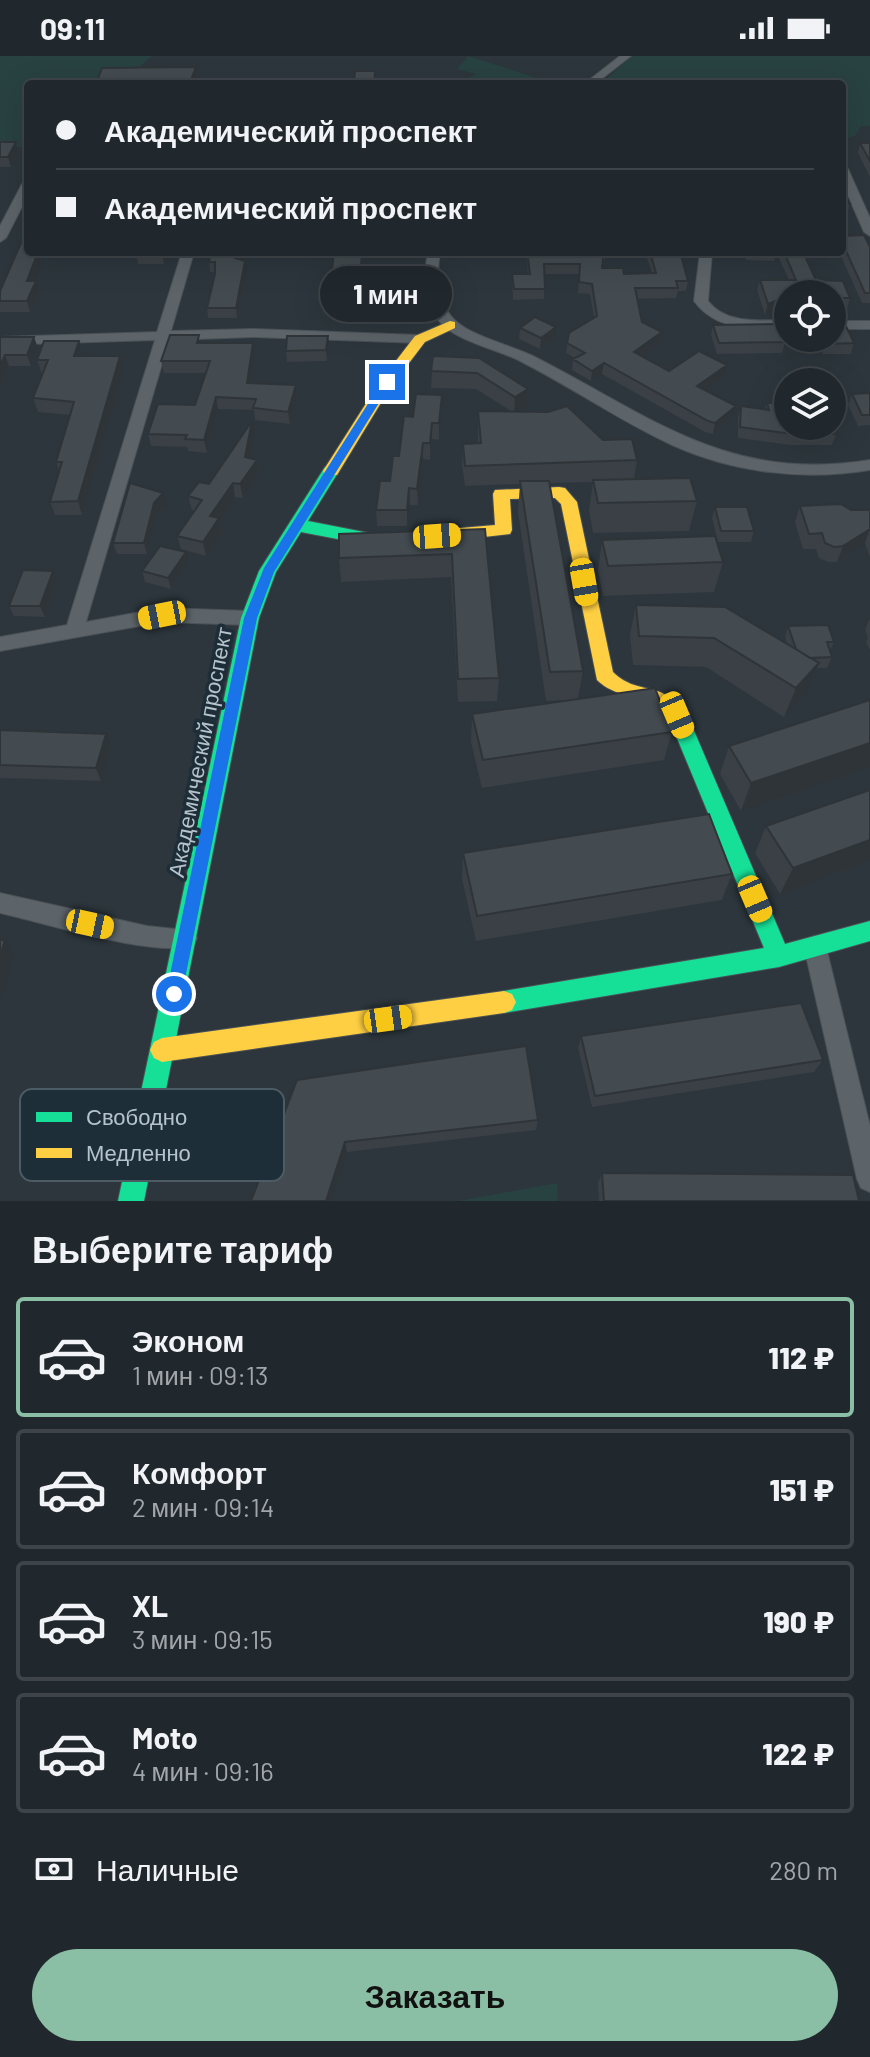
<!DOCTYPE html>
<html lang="ru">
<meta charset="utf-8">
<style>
:root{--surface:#21282d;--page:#293035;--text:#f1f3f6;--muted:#a2a6aa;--line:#3e4449;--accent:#8abfa5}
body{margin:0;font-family:Barlow,sans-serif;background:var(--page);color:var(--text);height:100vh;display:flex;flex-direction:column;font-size:30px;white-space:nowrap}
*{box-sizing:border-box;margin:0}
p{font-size:26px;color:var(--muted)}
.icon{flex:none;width:44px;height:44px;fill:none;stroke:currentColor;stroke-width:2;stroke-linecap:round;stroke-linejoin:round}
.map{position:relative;height:1145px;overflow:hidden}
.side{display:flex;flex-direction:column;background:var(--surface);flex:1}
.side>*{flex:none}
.hud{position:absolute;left:24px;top:24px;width:822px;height:176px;border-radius:8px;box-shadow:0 8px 32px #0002,0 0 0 2px var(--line);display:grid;align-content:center;height:176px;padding:0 32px;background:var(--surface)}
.controls{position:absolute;left:774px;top:224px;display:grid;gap:16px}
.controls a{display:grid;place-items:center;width:72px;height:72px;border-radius:50%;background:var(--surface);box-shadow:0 8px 32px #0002,0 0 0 2px var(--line);font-size:40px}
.end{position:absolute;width:36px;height:36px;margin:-18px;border:10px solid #1a73e8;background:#fff;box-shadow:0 0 0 4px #fff}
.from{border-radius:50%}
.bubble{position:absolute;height:56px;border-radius:28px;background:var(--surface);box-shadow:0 8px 32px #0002,0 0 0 2px var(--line);font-size:26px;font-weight:800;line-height:56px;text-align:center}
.car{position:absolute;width:24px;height:48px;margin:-24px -12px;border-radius:10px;box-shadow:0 0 6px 2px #0007;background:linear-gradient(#f5c518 24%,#345 0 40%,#f5c518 0 76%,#345 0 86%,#f5c518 0)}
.hud b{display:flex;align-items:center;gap:28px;height:76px;font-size:30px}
.hud b+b{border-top:2px solid var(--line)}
.hud i{width:20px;height:20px;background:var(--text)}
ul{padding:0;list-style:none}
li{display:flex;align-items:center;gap:24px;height:120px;margin:0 16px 12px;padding:0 16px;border:4px solid var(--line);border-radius:8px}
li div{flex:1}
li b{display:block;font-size:30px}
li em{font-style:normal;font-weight:800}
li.current{border-color:var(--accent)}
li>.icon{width:72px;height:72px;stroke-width:1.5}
h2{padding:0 32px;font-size:36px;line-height:96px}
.pay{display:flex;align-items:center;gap:20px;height:88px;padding:0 32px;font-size:30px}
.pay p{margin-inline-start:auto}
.button{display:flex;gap:16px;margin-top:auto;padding:16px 32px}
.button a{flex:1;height:92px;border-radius:48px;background:var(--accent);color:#111;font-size:32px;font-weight:800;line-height:92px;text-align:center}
.status{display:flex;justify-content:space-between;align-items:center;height:56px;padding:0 40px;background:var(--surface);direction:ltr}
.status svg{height:22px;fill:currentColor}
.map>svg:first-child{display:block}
.green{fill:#284241}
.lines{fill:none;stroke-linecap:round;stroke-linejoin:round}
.street-casing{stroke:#4a5156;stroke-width:2}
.fast-casing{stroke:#4a5156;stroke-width:2}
.slow-casing{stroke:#4a5156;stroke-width:2}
.street{fill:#5c6469;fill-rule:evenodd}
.fast{fill:#16e098;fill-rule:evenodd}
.slow{fill:#ffcf43;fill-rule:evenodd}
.wall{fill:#3a4045}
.shaded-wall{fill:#2f3438}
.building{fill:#434b50;stroke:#2f3438;stroke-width:2}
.route{fill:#1a73e8}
.labels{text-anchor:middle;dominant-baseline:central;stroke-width:7;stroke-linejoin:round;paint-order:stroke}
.street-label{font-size:22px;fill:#b6c3cc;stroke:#1e2e38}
.key{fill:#1e2e38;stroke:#4c5b64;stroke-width:2}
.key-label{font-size:22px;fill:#b6c3cc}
</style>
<div class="status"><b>09:11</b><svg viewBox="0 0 49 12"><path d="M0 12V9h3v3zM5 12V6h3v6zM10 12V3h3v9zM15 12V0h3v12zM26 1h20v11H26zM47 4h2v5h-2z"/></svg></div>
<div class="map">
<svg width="870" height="1145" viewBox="0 0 870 1145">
<rect width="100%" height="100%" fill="#2c363c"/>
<!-- green -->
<path class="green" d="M0 0H152L136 14 101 21 95 28H28V91H0Z
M468 0 534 21 533 28H457L476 18 457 13Z
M632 0H870V70H861L855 80 842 83V28H601Z
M557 1127 558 1145H458Z"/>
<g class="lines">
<!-- street casing -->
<g class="street-casing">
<path id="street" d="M620 0H631L595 28H584Z
M842 110 848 113 870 162V180L864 176 842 126Z
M28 124V139L6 182 0 186V170L22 128Z
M182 196H194L171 275 253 273 420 279 427 283 420 287 253 281 169 284 86 566 162 552 250 555 259 562 250 569 162 566 0 595V581L67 569 155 284 0 289V281L157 276Z
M428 196H440C437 218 435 242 451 260 467 280 509 288 533 300 651 360 727 427 870 404V414C804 425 734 417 672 389 620 365 573 332 522 306 498 293 457 286 440 266 423 245 423 221 428 196Z
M700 196H712L708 245C727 269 760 264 788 264V272C754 273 717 276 694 245Z
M832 265H870V273H832Z
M0 837 147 870 194 875 197 882 194 889C159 903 41 866 0 857Z
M815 880 823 883 826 891 870 1070V1136L861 1132 857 1123 804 891 807 883Z"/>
</g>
<!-- fast casing -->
<g class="fast-casing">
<path id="fast" d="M331 410 339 415 308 465 374 478 382 484 374 490 301 476 276 516 259 562 144 1145H118L241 562 259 515 325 411Z
M682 662 689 664 692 670 785 888 870 865V885L779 911 504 957 496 954 492 946 496 938 504 935 764 892 672 670 675 664Z"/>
</g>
<!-- slow casing -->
<g class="slow-casing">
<path id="slow" d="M450 265 455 266V272L425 286 390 332 337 419H325L323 415 379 327 415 280Z
M559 431 565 432 577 446 613 616C642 644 664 617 692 670L689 676C671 682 669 659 656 650 638 637 615 642 597 624L561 448 555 442 510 443 512 474 510 478 449 485 441 479 449 473 495 469 493 438 495 434Z
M504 935 512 938 516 946 512 954 504 957 162 1006 154 1002 150 994 154 986 162 982Z"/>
</g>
<!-- street -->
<use href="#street" class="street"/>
<!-- fast -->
<use href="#fast" class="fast"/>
<!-- slow -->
<use href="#slow" class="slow"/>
</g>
<!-- wall -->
<path class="wall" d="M196 11 197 21 195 28H96Z
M0 86H16L18 96 11 111H0Z
M860 87H870V121L858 97Z
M842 131 850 148 847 158H842Z
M28 157 45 196 34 225H36L40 236 30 256H0V235L24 180 21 171Z
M842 180 870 191V247H862L839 196H842Z
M136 196H168L164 208H138Z
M334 196H363L359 253H330L329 242Z
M526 196H607L602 212 624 218 652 217 645 196H680L688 225 686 235H678L676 242 637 243 642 266 662 276 660 287 641 300 669 315 727 309 724 320 704 334 733 361 713 378 705 376 602 318 591 325 572 314 573 303 575 302 566 297 569 277 594 262 590 238 578 237 579 218H544V243L513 244 512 218H528Z
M743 196H776L774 205 746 204Z
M781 196H803L816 224 850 242 847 253H837L834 262 832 263 854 287 851 298H823L815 282H832V238H788V254L786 250 765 259 757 234 760 224H789L779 202Z
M239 204 247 216 237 262H208L207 252 215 216H210L209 206Z
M713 269 785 286 782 297 717 298 711 279Z
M520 272 555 281 540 293 519 283Z
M0 281 38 292 31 310H9L0 330Z
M79 285 83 298 82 300H120L124 314 82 459H55L50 446 59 414 56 406 70 359 38 356 33 342 42 318 37 304Z
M201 287H253L255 299 251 327 296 329 297 341 290 368 255 364 254 354 218 353 207 397 188 395 187 391 151 390 148 378 195 349 206 317H164L161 305Z
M329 290 327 305 287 306 286 295Z
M433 300 528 333 527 349 517 355 603 384 637 404 634 423 697 445 689 475 593 477 589 454 593 426 549 427 583 615 578 643 672 676 664 704 482 732 471 686 472 658 568 644 546 645 518 456 520 428 465 430 462 409 463 388H478V355H511L476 333 431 332Z
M870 337V369L858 370 848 349 852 338Z
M442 339V356L439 384 432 383 430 404 423 403 418 449H410L407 470H377L376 454 390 425 399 400Z
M767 347 836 378 832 389H790L738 382V361L741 350 765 353Z
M254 379 249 402 257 404 259 418 243 442 235 441 220 464 222 475 206 500 181 493 177 480 194 455 192 454 188 440 209 428Z
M166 448 157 458 147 498H117L113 487Z
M800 450 870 454V501L865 487 837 506H828L819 502 816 493H803L795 466Z
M715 451 754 475 751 486H718L712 462Z
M485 473 499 622 497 645 458 646 451 521 341 526 339 502Z
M602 484 723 506 714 536 603 540 598 514Z
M188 507 171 533 145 526 142 515Z
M53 515 57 526 45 561 14 560 9 550Z
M636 549 787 588 785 580 788 570 834 586 830 595 832 601 827 612H817L807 636 784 661 706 611 633 609 630 579Z
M870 563V594L866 586 868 582 865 573Z
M870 644 741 755 720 718 729 690Z
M0 674 111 691 101 725 0 722Z
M870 734V805L780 838 755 797 766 770Z
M463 797 732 818 722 844 476 885 462 823Z
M581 980 823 1004 814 1016 592 1051 578 992Z
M297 1024 538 1064 536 1074 347 1096Z
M602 1117 859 1145H599L598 1127Z"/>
<!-- shaded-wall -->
<path class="shaded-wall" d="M196 11 197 21 195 28H191Z
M16 86 18 96 11 111 8 101Z
M38 196H45L31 236 27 225Z
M162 196H168L164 208 162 197Z
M237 196H241L237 213 235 202Z
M362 196H363L359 253V242Z
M245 205 247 216 237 262 236 252Z
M36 225 40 236 30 256 27 245Z
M788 240 786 250 765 259 768 248Z
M837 252 834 262H832L833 253Z
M556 271 555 281 540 293 541 282Z
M662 276 660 287 632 306 634 296Z
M328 280 329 290 327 305 326 294Z
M34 281 38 292 31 310 27 299Z
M79 285 83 298 78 314 74 300Z
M253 287 255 299 249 339 247 327Z
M5 299 9 310 0 330V310Z
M120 300 124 314 82 459 78 445Z
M604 307 602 318 591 325 592 315Z
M727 309 724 320 695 341 697 330Z
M296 329 297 341 290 368 288 356Z
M528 333 527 349 514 357 515 341Z
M442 339V356L439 384V367Z
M216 341 218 353 207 397 204 384Z
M736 350 733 361 713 378 715 367Z
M252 365 254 379 247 415 245 401Z
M432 367V383L430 404V387Z
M423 387V403L418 449 417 433Z
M257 404 259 418 243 442 240 428Z
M233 427 235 441 220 464 222 475 206 500 203 486 210 460Z
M409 432 410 449 407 470V454Z
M163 437 166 448 157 458 147 498 144 487 154 447Z
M870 473 865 487 837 506 843 490Z
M186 496 188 507 171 533 168 522Z
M53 515 57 526 45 561 40 550Z
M819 607 807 636 784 661 796 632Z
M106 678 111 691 101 725 96 712Z
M870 687V711L741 755 751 727Z
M870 784V805L780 838 793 812Z
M5 884 14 897 1 942 0 940V900Z
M345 1086 347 1096 331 1145H326Z"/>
<!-- building -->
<path class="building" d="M196 11 190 26H180L179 28H158L159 26H123V22L120 28H96L102 12Z
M355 15H375L374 28H354Z
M0 86H16L8 101H0Z
M860 87H870V105Z
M842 131 850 148H842Z
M28 157V196H38L27 225H36L27 245H0V235L28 171H21Z
M864 179 870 191V237H865L842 186V180Z
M136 196H162V197H136Z
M211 196H237L235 202 245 205 236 252H207L215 218V206H209Z
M334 196H362L359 242H329Z
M527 196H604L602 212H623L624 218 656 217 650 196H680L688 225H676L678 232H635L642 266 662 276 634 296 669 315 699 295 727 309 697 330 736 350 715 367 708 365 604 307 592 315 573 303 585 297 567 287 569 277 597 260 592 228 579 226 580 208H544L545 233H514L512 218H530Z
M784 196H803L816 224 843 225 850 242H833L837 252 833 253 832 263 844 266 854 287 826 288 823 282H832V238H788V240L768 248 760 224H796Z
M535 261 556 271 541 282 520 272Z
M779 268 785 286 719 287 713 269Z
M170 279H199L197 287H253L247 327 296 329 288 356 253 352 256 343 216 341 204 384 185 383 187 379 148 378 158 348 195 349 210 305H161Z
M287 280H328L326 294 286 295Z
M0 281H34L27 299H5L0 310Z
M44 285H79L74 300H120L78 445 50 446 62 406H56L74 346 33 342 48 304H37Z
M433 300 479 302 528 333 515 341 477 317 431 315Z
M870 337V359H862L852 338Z
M416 338 442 339 439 367H432L430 387H423L417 433 409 432 407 454H376L380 425H390L393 400H399L404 360 413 361Z
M767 347H788V370H832V367L836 378H793L740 371 741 350 769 354Z
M567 350 603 384 632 383 637 404 465 410 463 388 481 387 478 355 548 356Z
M252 365 245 401 257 404 240 428 233 427 210 460 219 462 203 486 177 480 202 444 188 440 199 426 209 428Z
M690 422 697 445 598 447 593 424Z
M520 425H549L583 615 550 616Z
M130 427 163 437 154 447 144 487H113Z
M841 448 851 454H870V473L843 490 834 491 825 487 822 477 809 478 800 450Z
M715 451H747L754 475H721Z
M485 473 499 622 458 623 452 498 339 502V478Z
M715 480 723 506 608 510 602 484Z
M160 490 186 496 168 522 142 515Z
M23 514 53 515 40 550H9Z
M636 549 725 551 819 607 796 632 714 582 639 580Z
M828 569 834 586H827L832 601 810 602 796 593 788 570Z
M655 632 672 676 483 704 472 658Z
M870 644V687L751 727 729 690Z
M0 674 106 678 96 712 0 709Z
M870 734V784L793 812 766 770Z
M709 758 732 818 477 860 463 797Z
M0 884H5L0 900Z
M801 947 823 1004 595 1040 581 980Z
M526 990 538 1064 345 1086 326 1145H251L297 1024Z
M602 1117 853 1119 859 1145H604Z"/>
<!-- route -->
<path class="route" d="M383 324 392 326 274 516 257 562 182 938 174 946 166 938 244 562 264 512Z"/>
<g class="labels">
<!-- street labels -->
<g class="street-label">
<text transform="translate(199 696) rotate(-79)">Академический проспект</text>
</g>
</g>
<!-- legend -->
<rect x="20" y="1033" width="264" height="92" rx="12" class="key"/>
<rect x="36" y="1056" width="36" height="10" fill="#16e098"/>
<rect x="36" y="1092" width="36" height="10" fill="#ffcf43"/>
<g class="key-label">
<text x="86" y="1069">Свободно</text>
<text x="86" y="1105">Медленно</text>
</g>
</svg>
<div class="controls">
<a><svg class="icon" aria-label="locate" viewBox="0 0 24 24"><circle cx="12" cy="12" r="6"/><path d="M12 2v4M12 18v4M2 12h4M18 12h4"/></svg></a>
<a><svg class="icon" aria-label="layers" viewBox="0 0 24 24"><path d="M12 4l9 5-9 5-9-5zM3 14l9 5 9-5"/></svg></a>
</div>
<i class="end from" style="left:174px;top:938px"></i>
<i class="end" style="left:387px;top:326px"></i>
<div class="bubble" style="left:320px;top:210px;width:132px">1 мин</div>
<i class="car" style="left:437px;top:480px;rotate:86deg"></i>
<i class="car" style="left:584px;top:526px;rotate:170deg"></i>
<i class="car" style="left:162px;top:559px;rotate:259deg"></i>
<i class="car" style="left:677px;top:659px;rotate:157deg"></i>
<i class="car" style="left:755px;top:843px;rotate:157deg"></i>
<i class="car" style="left:90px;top:868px;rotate:102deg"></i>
<i class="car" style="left:388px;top:963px;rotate:82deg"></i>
<div class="hud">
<b><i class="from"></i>Академический проспект</b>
<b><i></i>Академический проспект</b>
</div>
</div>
<section class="side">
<h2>Выберите тариф</h2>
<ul>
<li class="current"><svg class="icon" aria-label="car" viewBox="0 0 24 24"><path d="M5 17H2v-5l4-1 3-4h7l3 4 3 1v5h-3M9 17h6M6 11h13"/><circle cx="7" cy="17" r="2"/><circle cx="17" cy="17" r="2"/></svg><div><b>Эконом</b><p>1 мин · 09:13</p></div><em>112 ₽</em></li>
<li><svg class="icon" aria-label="car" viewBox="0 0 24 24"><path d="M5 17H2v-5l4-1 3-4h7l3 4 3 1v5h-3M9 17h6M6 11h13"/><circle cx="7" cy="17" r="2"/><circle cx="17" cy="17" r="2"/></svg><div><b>Комфорт</b><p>2 мин · 09:14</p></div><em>151 ₽</em></li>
<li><svg class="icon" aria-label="car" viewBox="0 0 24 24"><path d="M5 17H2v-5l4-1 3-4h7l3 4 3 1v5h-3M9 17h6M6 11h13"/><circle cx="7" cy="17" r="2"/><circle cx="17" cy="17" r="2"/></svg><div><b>XL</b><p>3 мин · 09:15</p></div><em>190 ₽</em></li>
<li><svg class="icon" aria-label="car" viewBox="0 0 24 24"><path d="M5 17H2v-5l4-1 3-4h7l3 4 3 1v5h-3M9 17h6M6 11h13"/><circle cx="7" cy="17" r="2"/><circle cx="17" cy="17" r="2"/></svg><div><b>Moto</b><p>4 мин · 09:16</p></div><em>122 ₽</em></li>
</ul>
<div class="pay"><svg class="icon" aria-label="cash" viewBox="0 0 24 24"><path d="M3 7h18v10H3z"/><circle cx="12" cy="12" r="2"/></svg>Наличные<p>280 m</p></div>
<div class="button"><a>Заказать</a></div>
</section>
